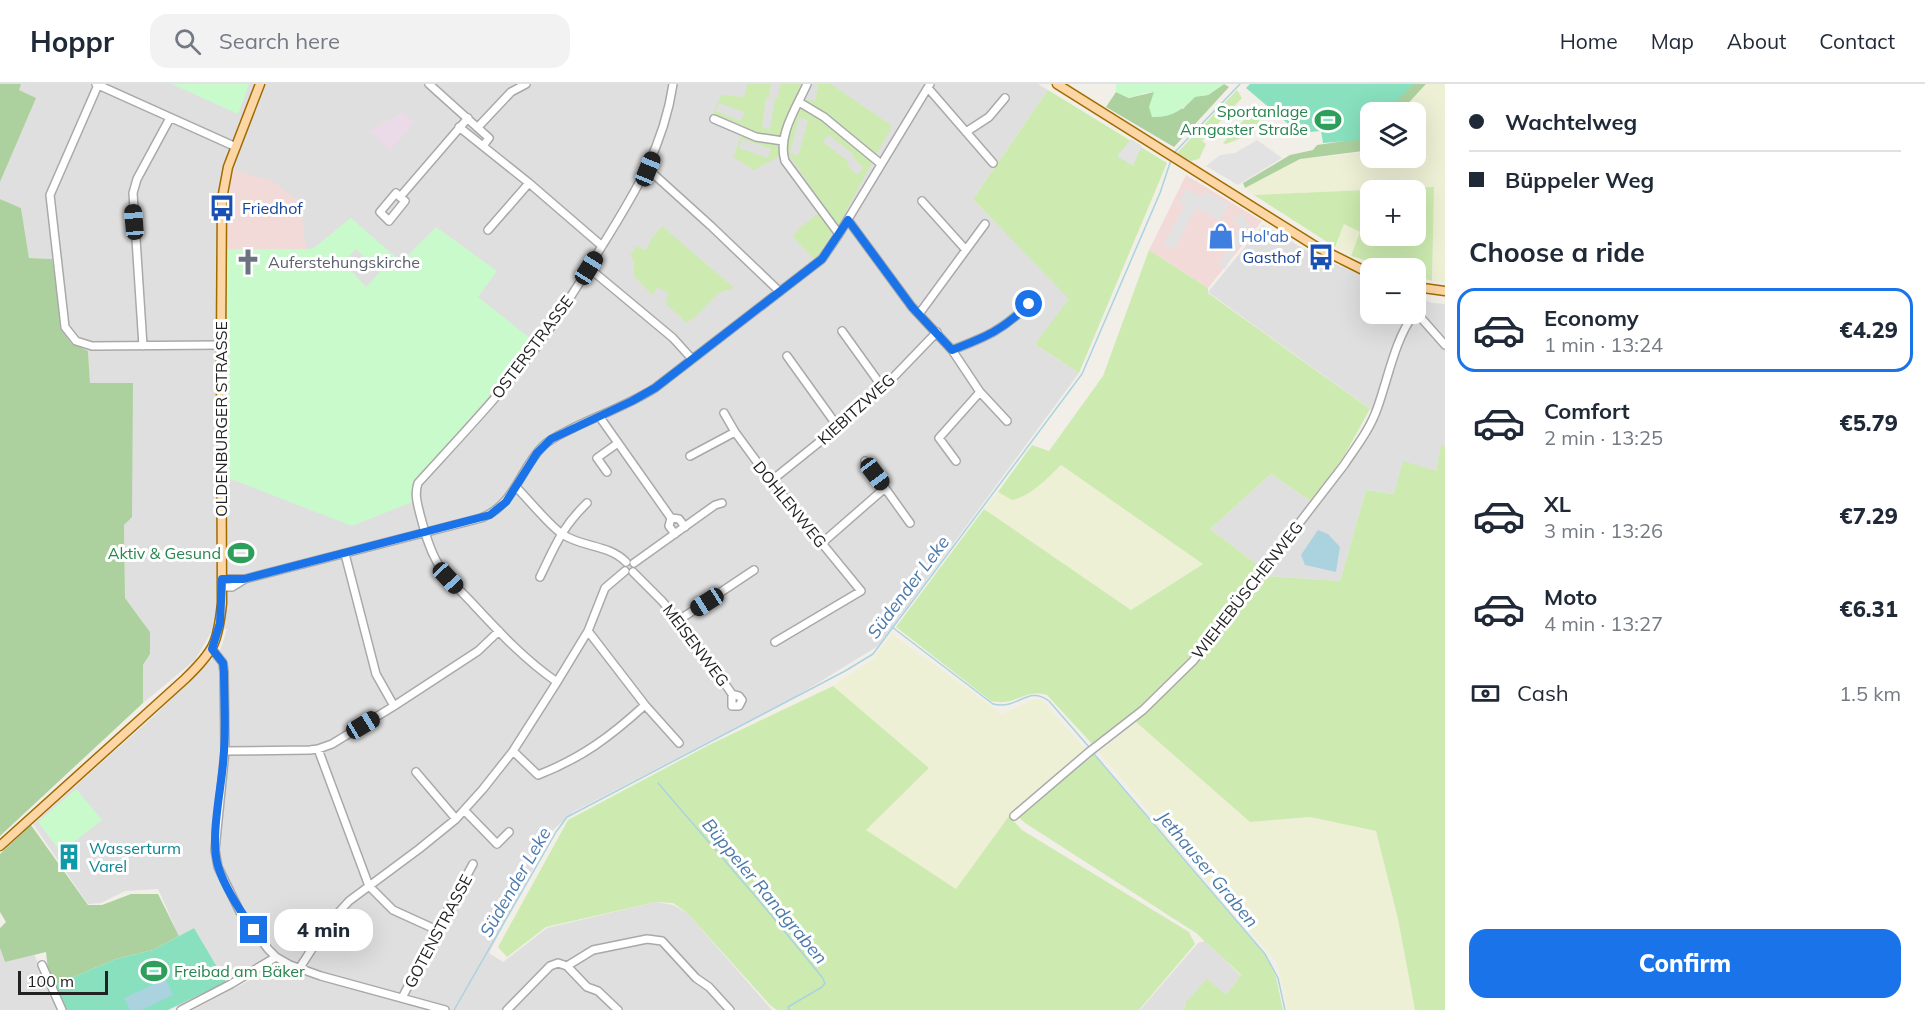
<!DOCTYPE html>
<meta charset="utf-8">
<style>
:root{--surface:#fff;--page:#f2f2f3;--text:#1f2937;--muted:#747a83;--line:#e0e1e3;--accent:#1a73e8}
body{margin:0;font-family:Mulish,sans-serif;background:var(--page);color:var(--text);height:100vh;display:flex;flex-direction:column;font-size:22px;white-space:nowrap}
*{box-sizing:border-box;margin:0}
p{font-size:20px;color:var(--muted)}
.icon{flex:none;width:33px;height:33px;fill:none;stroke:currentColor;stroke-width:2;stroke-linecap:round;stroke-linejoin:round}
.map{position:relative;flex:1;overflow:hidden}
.panel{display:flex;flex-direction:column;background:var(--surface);width:480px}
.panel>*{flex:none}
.top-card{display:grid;align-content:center;height:132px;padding:0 24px;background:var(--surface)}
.tools{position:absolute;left:1360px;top:18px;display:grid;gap:12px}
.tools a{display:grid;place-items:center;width:66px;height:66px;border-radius:12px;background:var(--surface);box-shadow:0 6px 24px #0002;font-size:30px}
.scale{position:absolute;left:18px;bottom:15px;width:90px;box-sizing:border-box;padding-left:6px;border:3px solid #222;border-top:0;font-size:16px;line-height:21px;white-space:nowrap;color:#222;-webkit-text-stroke:4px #fff;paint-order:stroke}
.end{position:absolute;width:27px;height:27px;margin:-14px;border:8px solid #1a73e8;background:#fff;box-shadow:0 0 0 3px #fff}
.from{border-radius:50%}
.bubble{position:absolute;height:42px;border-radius:18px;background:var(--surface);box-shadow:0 6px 24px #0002;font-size:20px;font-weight:800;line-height:42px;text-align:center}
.car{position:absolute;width:18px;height:36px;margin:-18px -9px;border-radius:8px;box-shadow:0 0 4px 2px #0007;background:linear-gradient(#222 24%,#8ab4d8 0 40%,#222 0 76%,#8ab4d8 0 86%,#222 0)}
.top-card b{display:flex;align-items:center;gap:21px;height:57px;font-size:22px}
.top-card b+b{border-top:2px solid var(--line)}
.top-card i{width:15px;height:15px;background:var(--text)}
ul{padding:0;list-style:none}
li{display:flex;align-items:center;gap:18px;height:84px;margin:0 12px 9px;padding:0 12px;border:3px solid transparent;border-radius:18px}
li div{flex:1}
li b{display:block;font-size:22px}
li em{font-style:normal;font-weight:800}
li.selected{border-color:var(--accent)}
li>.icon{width:54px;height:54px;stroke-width:1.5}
h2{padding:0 24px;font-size:27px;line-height:72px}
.pay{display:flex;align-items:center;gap:15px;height:66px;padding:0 24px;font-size:22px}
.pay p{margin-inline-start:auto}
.cta{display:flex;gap:12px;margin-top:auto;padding:12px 24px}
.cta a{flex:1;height:69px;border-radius:18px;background:var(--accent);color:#fff;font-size:24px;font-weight:800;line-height:69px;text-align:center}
header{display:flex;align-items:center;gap:36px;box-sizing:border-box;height:84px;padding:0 30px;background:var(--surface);border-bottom:2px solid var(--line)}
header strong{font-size:28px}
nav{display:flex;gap:33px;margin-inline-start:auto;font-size:21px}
.search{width:420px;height:54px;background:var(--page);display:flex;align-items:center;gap:15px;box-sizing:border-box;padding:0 21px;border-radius:18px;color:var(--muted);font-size:22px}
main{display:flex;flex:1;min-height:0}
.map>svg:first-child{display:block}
.residential{fill:#e0dfdf}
.commercial{fill:#f2dad9}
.industrial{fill:#ebdbe8}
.farmland{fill:#eef0d5}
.grass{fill:#cdebb0;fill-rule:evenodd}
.forest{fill:#add19e}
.park{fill:#c8facc;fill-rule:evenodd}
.pitch{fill:#88e0be}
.parking{fill:#e2e2e2}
.water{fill:#aad3df}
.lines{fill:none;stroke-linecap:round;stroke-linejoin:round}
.stream{stroke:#aad3df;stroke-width:1.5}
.minor-casing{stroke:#a9a9a9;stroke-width:10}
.major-casing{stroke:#a06b00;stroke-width:11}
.minor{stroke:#fff;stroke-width:7}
.major{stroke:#fcd6a4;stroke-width:8}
.route{stroke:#1a73e8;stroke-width:8}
.labels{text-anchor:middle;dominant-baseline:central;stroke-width:6;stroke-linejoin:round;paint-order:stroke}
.leisure-label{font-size:16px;fill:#27864d;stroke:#fff;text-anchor:end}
.transit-label{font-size:16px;fill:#164399;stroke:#fff;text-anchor:start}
.shop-label{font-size:16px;fill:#366cbe;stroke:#fff;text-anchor:start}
.worship-label{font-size:16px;fill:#5b616d;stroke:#fff;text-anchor:start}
.street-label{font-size:16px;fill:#222;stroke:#fff}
.culture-label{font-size:16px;fill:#0d838f;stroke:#fff;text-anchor:start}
.water-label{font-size:18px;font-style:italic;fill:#4a7aab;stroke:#fff}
</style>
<header>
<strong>Hoppr</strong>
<div class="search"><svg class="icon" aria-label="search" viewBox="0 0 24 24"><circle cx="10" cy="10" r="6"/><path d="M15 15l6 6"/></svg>Search here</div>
<nav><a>Home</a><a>Map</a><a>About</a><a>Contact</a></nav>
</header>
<main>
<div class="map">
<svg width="1445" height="926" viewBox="0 0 1445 926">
<rect width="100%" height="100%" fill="#f2efe9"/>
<!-- residential -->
<path class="residential" d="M21 0H1038L1048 6 973 115 1070 215 1035 260 1079 289 878 562 792 615 573 728 553 746 489 869 503 878 547 844 656 818 673 821 687 829 772 926H193L252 895 251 884 226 898 194 844 179 852 158 805 125 807 101 819 88 820 33 740 155 631 214 573 221 564 227 545H213L195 576 143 619V581L150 570V548L125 514 124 441 132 299 90 300 88 267 71 259 64 249 52 175 29 174 21 124 0 115V98L35 14 18 6Z
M1263 141 1314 171 1371 195V230H1416V213L1432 219 1445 220V362H1441L1436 387 1394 410 1366 406 1340 497 1265 492 1340 393 1380 332 1208 208Z
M1271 390 1312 418 1263 485 1210 445Z
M1205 857 1241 892 1226 911 1186 918 1184 926H1140L1198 859Z
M0 864 5 878 34 870 58 926H0Z"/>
<!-- commercial -->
<path class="commercial" d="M230 85 272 97 300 118 306 165H223Z
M1186 91 1262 137 1208 204 1149 166Z"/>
<!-- industrial -->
<path class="industrial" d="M403 28 414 38 390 66 370 47Z"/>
<!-- farmland -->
<path class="farmland" d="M1426 0H1445V198L1433 197V103L1254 111 1245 104 1300 75 1362 69 1371 60V74H1416V28H1400Z
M1344 140 1361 148 1351 172 1335 163Z
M1060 381 1204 479 1131 526 984 425 998 408 1012 416 1033 407Z
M892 550 1002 630 1034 615 1042 616 1086 666 1015 725 956 805 865 746 929 684 833 602 874 574Z
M1136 638 1250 738 1310 733 1376 747 1398 835 1415 926H1288L1277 879 1099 668Z"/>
<!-- grass -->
<path class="grass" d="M747 0H771L769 13H766L762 44 770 45 775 14H778L780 0H808L806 15 815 17 818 1 813 0H831L892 42 839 140 815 176 793 153 798 145 825 124 787 68 754 86 733 73 745 42 713 30 721 11 744 13ZM719 19 744 28 741 37 716 27ZM799 34 808 36 798 72 790 69ZM829 51 854 71 853 73 863 84 857 91 847 81 849 78 823 58ZM742 55 771 65 768 74 739 64Z
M1048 6 1167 79 1079 289 1035 260 1069 215 973 115Z
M1237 6 1242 14 1202 57 1206 60 1199 75 1191 77 1177 69Z
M1255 27 1260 30C1260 49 1241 54 1226 60L1223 59 1251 28Z
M1434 103 1432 197 1416 192V184H1390L1351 172 1360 148 1344 140 1335 163 1254 111ZM1371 106H1416V152H1371Z
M662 142 734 204 718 209 697 231 687 239 666 220 668 209 658 203 652 211 634 192V176L630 172 636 162 646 166 652 154Z
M1149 166 1208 204V209L1370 325 1344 372 1312 418 1271 390 1210 445 1263 485 1241 506 1227 531 1184 583 1141 626 1093 661 1047 611C1022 604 1018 623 991 617L896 543 984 425 1131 526 1203 480 1061 381C1046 395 1033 411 1012 416L998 408 1032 361 1049 367 1103 292Z
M1441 361 1445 362V926H1415L1398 835 1376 747 1310 733 1250 738 1136 638 1202 572 1265 492 1340 497 1366 406 1394 410 1403 377 1436 387Z
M833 602 929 684 866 746 956 805 1009 732 1022 746 1189 848 1195 860 1139 926H777L771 922 687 829 673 819 656 818 546 843 507 873 498 863 568 736 709 661Z
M1093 670 1266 872 1276 893 1283 926H1184L1186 918 1207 895 1226 911 1241 891 1196 849 1025 739 1016 731Z"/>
<!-- forest -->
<path class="forest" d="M0 0H21L19 6 36 14 0 98Z
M1224 0 1229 3 1174 63 1106 23 1116 8 1129 14 1154 8 1183 25 1195 12 1208 11Z
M1411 0H1426L1400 28H1384Z
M1371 42V59L1363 67 1300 75 1245 104 1243 99 1290 71 1313 66 1317 61 1358 55Z
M0 115 21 124 29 174 52 175 64 249 71 259 88 267 90 299H133L132 433 124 441 125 514 150 548V570L143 581V619L0 752Z
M31 741 88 821H102L131 810H158L179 852 153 866 116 875 54 901 48 887 46 868 5 878 0 864V844L6 838 0 828V770Z"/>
<!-- park -->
<path class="park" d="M172 0H249L238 30Z
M1116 0H1224L1208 11 1195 13C1182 26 1171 34 1152 33L1149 23 1154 8 1145 9 1129 14 1116 8Z
M351 134 401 178 436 143 497 187 478 213 535 258 415 399 411 406 412 418 352 442 228 394 225 165H309L315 163ZM356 165 380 188 366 203 343 178Z
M76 705 102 736 61 768 38 738Z"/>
<!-- pitch -->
<path class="pitch" d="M1250 0H1413L1386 28H1371V44L1359 56 1323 59 1321 47 1299 49 1246 4Z
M194 844 226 898 168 926H66L54 901 116 875 153 866Z"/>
<!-- parking -->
<path class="parking" d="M1131 55 1142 62 1133 82 1117 72Z
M1257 56 1282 74 1238 101 1206 82 1220 71 1235 69Z
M1186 105 1201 113 1204 107 1229 120 1220 136 1196 124 1174 165 1164 160 1185 121 1179 118Z
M1241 129 1246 132 1244 136 1250 140 1225 185 1219 182 1241 141 1232 136 1234 132 1239 134Z"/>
<!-- water -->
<path class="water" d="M1318 446 1328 450 1340 463 1336 488 1305 481 1301 471Z
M165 895 173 911 141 926H130L124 914Z"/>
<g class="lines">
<!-- stream -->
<path class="stream" d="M1174 69 1240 0
M892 543 993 620C1019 626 1027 601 1049 617L1089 663
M1094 670 1265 870 1278 894 1285 926
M658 699 762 820 822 893 825 899 822 903 788 923 789 926
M454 926 556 748 567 733 845 587 873 570 1082 290 1160 109 1171 76"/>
<!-- minor casing -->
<g class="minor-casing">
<path id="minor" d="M96 0 236 63
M429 0 489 54 483 62
M807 0C797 23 777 51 785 77L839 150
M98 1 50 111 65 243 76 257 92 262 221 261
M928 4 993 79
M799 18 824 33 881 80
M714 35 756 53 783 57
M459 43 529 99 602 162
M478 43 511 8 526 0
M966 48 989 33 1005 14
M648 85 711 142 779 207
M400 113 405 117 389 137 380 128 396 109 400 113 468 34
M922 117 966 166
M848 136 912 223 952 266 980 308 1007 337
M488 146 529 99
M589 184 673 254 692 275
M1416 220 1422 235 1445 261
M1418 225 1422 204
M919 230 985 140
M842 247 883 304
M143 262 133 109 137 95 170 34
M952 266C986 253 1003 246 1029 220
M787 272 838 343
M724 329 735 348 771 397 861 507 775 558
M599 332 671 434 669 442 675 450
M690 372 735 348
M956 377 939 354 980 308
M607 388 597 374 618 359
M771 397 838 343 883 304 937 248
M516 403C528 415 549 441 562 450 583 464 608 460 626 478
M885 404 910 439
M671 434 679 435 685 443
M822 459 885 404 865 377
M345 470 376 590 394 622
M634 479 715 421 722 419
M633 488 662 517 696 558 732 610V622H739L742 616 739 612 732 610
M540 493C555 462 562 443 587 419
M222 495H245
M222 503H232L245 495 481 434C515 421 519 386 543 362 552 353 564 349 575 343 602 330 630 320 655 304L822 175 839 150 930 0
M679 536 754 486
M588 547 645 621 679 659
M212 565 223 579 224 588 225 667 215 766 218 783 240 828 268 865 276 873 290 881 321 892 445 926
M557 598C525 576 499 548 473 520 460 506 446 494 437 478 429 464 425 449 421 434 418 422 414 411 418 399 459 354 501 310 538 261 561 230 582 195 602 162 635 109 664 62 673 0
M318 665 369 802 393 826 437 846
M225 667 310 666 318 665 332 660 394 622 478 567 499 547
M513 667 538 691C582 674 611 652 645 621
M416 688 456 735
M464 726 497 760 509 748
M1014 732 1089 668 1143 626 1193 577 1344 381C1356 363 1370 345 1377 325 1388 295 1395 255 1414 230
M42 881 62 926
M299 885 328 840 349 817 419 765 456 735 483 705 513 667 557 598 588 547 605 504 625 487
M402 914 437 846 473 780
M181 926 231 900 276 873
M507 926 550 882 558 879 567 882
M618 926 598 907 587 903 567 882 593 866 647 855 662 857 696 894 709 903 730 926"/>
</g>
<!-- major casing -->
<g class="major-casing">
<path id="major" d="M1057 0 1315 162 1371 190
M1416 203 1445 207
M0 762 185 595C214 567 218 559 222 519L221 261 222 115 228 83 260 0"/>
</g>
<!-- minor -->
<use href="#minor" class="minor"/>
<!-- major -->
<use href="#major" class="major"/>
</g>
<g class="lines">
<!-- route -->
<path class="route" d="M254 846C240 827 225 805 218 782 209 753 223 699 224 667 226 641 224 615 224 588L223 579 212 565 220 539 222 495H244L490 431 506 418 537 369 551 355 632 317 655 304 822 175 848 136 912 223 952 266C986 253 1003 246 1029 220"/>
</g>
<!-- icons -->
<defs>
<g id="stadium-bare" transform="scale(2.07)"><path d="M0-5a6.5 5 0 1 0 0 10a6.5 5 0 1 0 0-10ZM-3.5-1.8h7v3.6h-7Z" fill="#2e9e5b" stroke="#fff" stroke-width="2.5" paint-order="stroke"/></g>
<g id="bus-bare" transform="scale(2.07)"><path d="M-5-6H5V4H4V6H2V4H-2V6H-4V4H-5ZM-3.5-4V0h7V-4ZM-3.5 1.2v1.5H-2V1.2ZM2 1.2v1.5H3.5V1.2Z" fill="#1a4fb4" stroke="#fff" stroke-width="2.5" paint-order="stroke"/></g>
<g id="shop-bare" transform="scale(2.07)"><path d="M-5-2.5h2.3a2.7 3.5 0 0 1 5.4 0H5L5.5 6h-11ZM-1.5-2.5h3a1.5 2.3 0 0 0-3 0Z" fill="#3f7fe0" stroke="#fff" stroke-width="2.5" paint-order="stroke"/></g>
<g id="church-bare" transform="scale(2.07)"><path d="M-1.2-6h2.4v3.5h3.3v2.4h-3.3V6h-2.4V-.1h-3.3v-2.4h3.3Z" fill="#6b7280" stroke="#fff" stroke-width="2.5" paint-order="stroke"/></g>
<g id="building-bare" transform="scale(2.07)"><path d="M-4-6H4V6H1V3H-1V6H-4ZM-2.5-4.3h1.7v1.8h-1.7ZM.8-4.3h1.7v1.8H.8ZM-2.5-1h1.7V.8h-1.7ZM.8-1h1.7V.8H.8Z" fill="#0f9aa8" stroke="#fff" stroke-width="2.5" paint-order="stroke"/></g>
</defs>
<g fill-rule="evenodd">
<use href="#stadium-bare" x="1328" y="36"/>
<use href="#bus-bare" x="222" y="124"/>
<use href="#shop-bare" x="1221" y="152"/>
<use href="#bus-bare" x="1321" y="173"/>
<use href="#church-bare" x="248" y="178"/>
<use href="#stadium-bare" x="241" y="469"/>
<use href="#building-bare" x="69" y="773"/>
<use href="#stadium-bare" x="154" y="887"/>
</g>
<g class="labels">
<!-- leisure labels -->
<g class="leisure-label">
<text x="1308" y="27">Sportanlage<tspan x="1308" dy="18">Arngaster Straße</tspan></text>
<text x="221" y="469">Aktiv &amp; Gesund</text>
<text x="174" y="887" text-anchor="start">Freibad am Bäker</text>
</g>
<!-- transit labels -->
<g class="transit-label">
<text x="242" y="124">Friedhof</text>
<text x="1301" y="173" text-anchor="end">Gasthof</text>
</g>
<!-- shop labels -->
<g class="shop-label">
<text x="1241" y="152">Hol'ab</text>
</g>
<!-- worship labels -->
<g class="worship-label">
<text x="268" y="178">Auferstehungskirche</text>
</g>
<!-- street labels -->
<g class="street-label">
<text transform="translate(532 263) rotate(-53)">OSTERSTRASSE</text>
<text transform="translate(856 325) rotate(-42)">KIEBITZWEG</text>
<text transform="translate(221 335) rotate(-90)">OLDENBURGER STRASSE</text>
<text transform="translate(790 420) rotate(51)">DOHLENWEG</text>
<text transform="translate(1247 506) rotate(-52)">WIEHEBÜSCHENWEG</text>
<text transform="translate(696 561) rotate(53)">MEISENWEG</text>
<text transform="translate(438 847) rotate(-62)">GOTENSTRASSE</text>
</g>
<!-- culture labels -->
<g class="culture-label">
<text x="89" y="764">Wasserturm<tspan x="89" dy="18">Varel</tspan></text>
</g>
<!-- water labels -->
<g class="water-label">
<text transform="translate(908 503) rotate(-53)">Südender Leke</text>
<text transform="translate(1208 785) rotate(50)">Jethauser Graben</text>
<text transform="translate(515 798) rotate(-60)">Südender Leke</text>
<text transform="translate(765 807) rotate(50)">Büppeler Randgraben</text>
</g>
</g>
</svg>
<div class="tools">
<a><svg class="icon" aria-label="layers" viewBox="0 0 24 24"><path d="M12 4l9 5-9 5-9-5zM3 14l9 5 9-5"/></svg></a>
<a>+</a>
<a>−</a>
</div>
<div class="scale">100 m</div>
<i class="end from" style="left:1029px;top:220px"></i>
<i class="end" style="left:254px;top:846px"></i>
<div class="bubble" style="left:274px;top:825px;width:99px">4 min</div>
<i class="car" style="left:648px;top:85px;rotate:22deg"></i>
<i class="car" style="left:134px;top:138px;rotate:355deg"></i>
<i class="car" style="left:589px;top:184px;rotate:32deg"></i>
<i class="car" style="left:875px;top:390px;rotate:143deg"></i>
<i class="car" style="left:448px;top:494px;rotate:137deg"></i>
<i class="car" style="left:707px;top:518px;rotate:238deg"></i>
<i class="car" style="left:363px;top:641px;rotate:59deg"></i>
</div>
<section class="panel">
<div class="top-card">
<b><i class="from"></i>Wachtelweg</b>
<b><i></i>Büppeler Weg</b>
</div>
<h2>Choose a ride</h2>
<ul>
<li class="selected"><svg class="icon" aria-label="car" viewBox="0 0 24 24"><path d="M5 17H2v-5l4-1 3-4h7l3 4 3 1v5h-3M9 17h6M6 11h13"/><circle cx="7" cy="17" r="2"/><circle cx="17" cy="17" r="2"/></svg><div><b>Economy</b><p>1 min · 13:24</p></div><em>€4.29</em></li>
<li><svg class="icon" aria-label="car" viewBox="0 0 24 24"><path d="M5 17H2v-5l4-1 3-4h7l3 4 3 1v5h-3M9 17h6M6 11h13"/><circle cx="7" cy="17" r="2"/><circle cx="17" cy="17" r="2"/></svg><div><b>Comfort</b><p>2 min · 13:25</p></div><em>€5.79</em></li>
<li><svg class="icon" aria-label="car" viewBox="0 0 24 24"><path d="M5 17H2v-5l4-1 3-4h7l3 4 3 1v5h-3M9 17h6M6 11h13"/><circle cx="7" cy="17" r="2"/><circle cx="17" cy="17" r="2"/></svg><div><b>XL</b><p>3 min · 13:26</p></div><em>€7.29</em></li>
<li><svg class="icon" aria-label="car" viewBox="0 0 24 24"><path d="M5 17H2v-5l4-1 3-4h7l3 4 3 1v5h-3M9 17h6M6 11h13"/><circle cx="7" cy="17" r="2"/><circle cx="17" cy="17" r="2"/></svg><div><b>Moto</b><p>4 min · 13:27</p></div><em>€6.31</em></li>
</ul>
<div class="pay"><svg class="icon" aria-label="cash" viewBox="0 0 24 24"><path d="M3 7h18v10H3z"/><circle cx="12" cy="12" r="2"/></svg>Cash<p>1.5 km</p></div>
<div class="cta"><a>Confirm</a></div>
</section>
</main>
